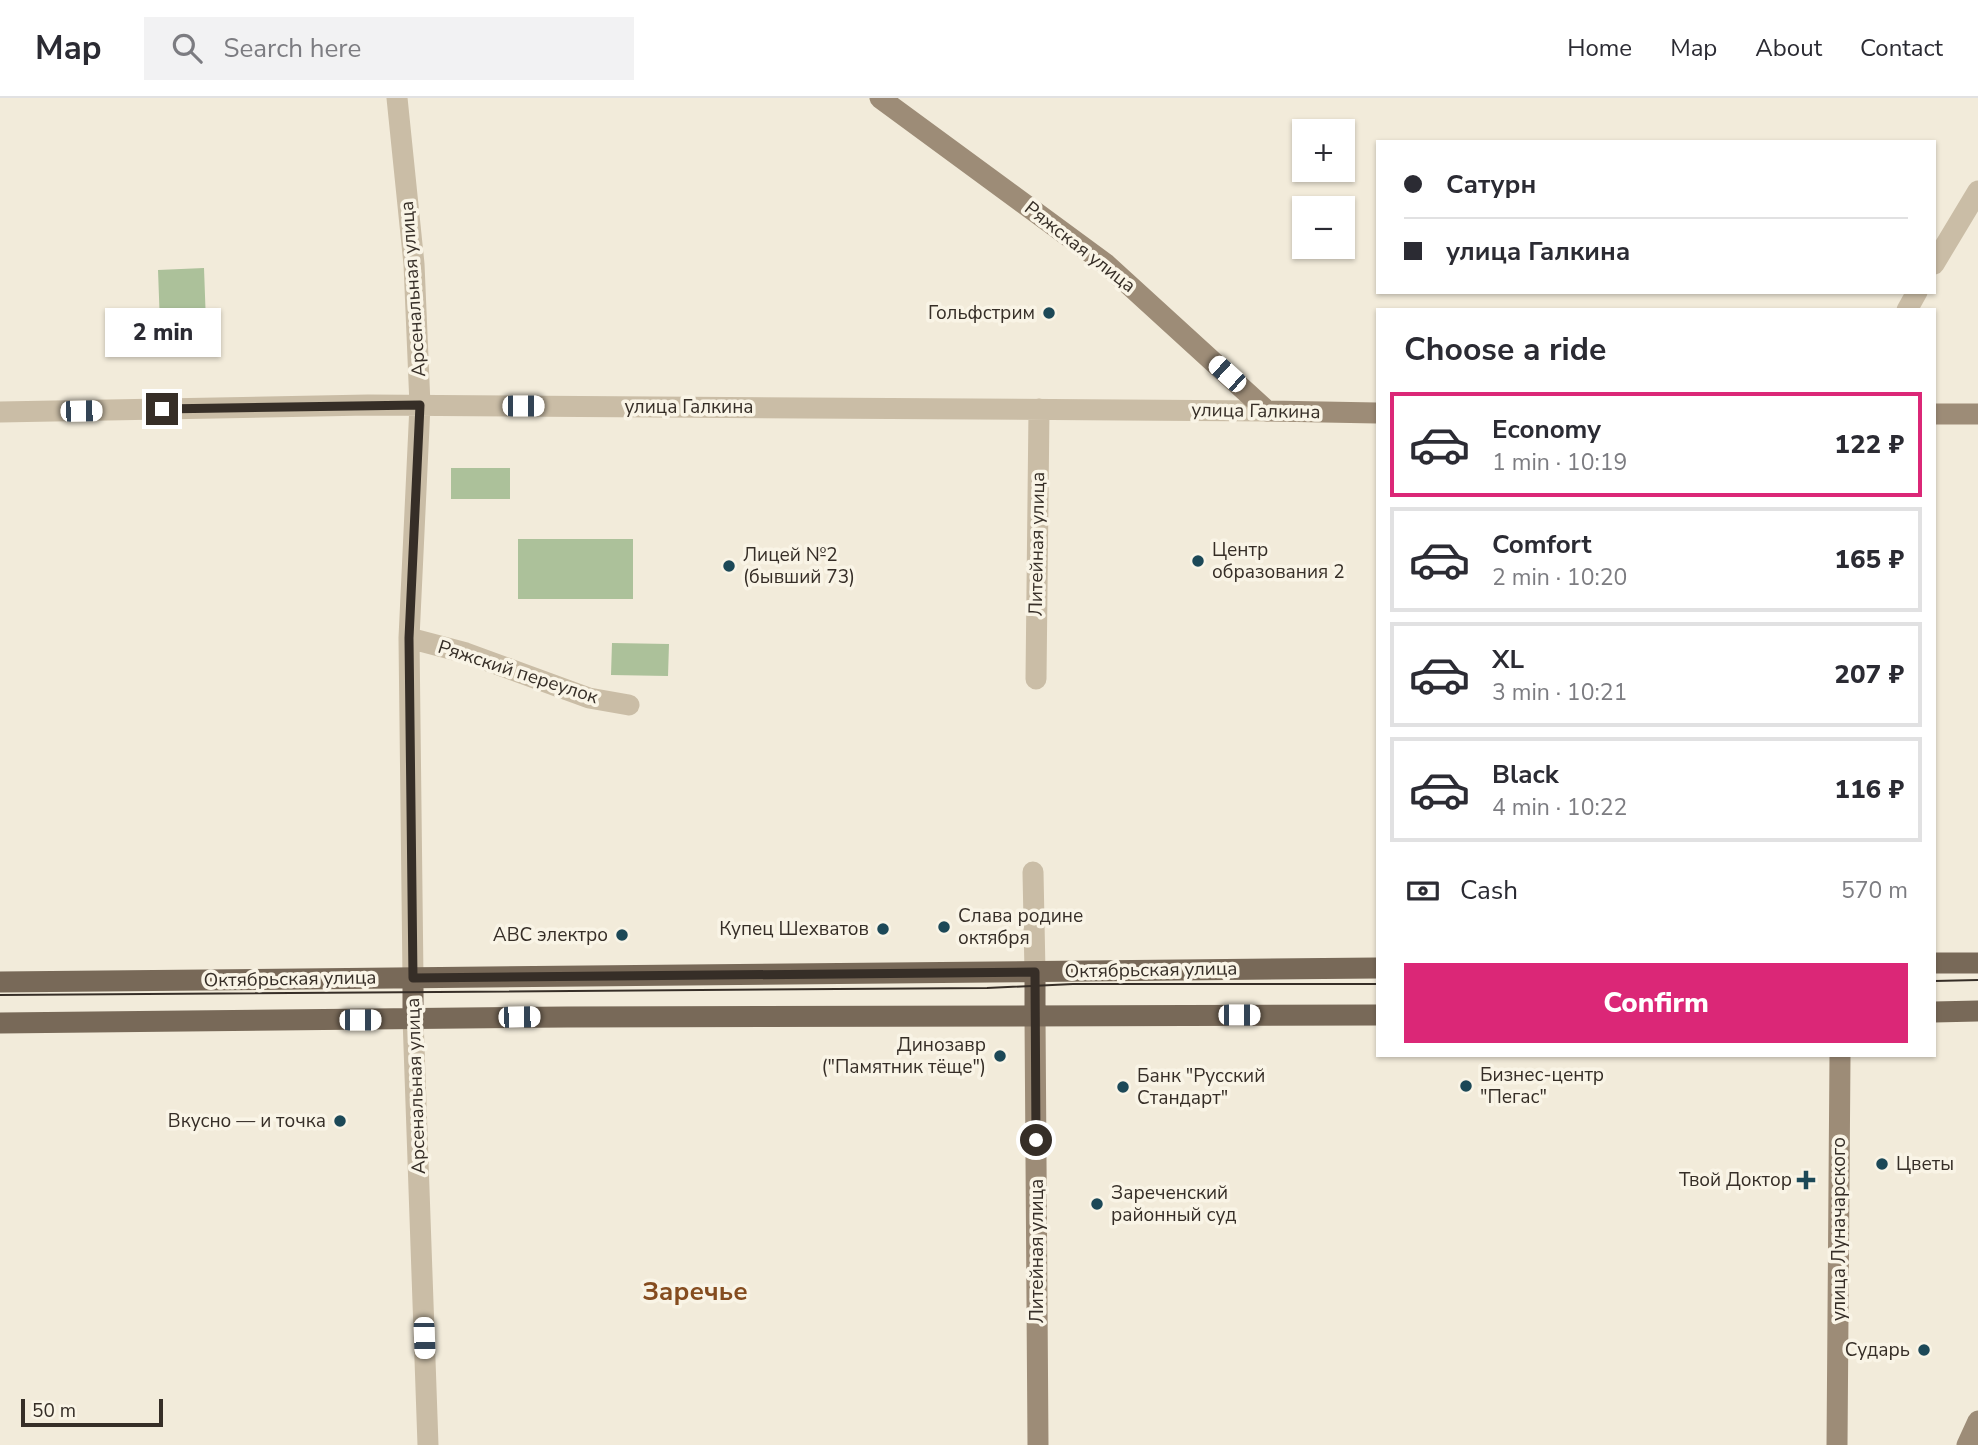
<!DOCTYPE html>
<meta charset="utf-8">
<style>
:root{--surface:#fff;--page:#f2f2f3;--text:#2b2b33;--muted:#7c7c81;--line:#e1e1e2;--accent:#db2777}
body{margin:0;font-family:"Nunito Sans",sans-serif;background:var(--page);color:var(--text);height:100vh;display:flex;flex-direction:column;font-size:26px;white-space:nowrap}
*{box-sizing:border-box;margin:0}
p{font-size:23px;color:var(--muted)}
.icon{flex:none;width:38px;height:38px;fill:none;stroke:currentColor;stroke-width:2;stroke-linecap:round;stroke-linejoin:round}
.map{position:relative;flex:1;overflow:hidden}
.panel{position:absolute;left:1376px;top:210px;width:560px;height:749px;display:flex;flex-direction:column;background:var(--surface);border-radius:0px;box-shadow:0 2px 5px #0004}
.panel>*{flex:none}
.hud{position:absolute;left:1376px;top:42px;width:560px;height:154px;border-radius:0px;box-shadow:0 2px 5px #0004;display:grid;align-content:center;height:154px;padding:0 28px;background:var(--surface)}
.tools{position:absolute;left:1292px;top:21px;display:grid;gap:14px}
.tools a{display:grid;place-items:center;width:63px;height:63px;border-radius:0px;background:var(--surface);box-shadow:0 2px 5px #0004;font-size:35px}
.scale{position:absolute;left:21px;bottom:18px;width:142px;box-sizing:border-box;padding-left:7px;border:4px solid #362e27;border-top:0;font-size:19px;line-height:24px;white-space:nowrap;color:#362e27;-webkit-text-stroke:5px #f9f4e6;paint-order:stroke}
.end{position:absolute;width:32px;height:32px;margin:-16px;border:9px solid #362e27;background:#fff;box-shadow:0 0 0 4px #fff}
.from{border-radius:50%}
.bubble{position:absolute;height:49px;border-radius:0px;background:var(--surface);box-shadow:0 2px 5px #0004;font-size:23px;font-weight:800;line-height:49px;text-align:center}
.car{position:absolute;width:21px;height:42px;margin:-21px -10px;border-radius:9px;box-shadow:0 0 5px 2px #0007;background:linear-gradient(#fff 24%,#345 0 40%,#fff 0 76%,#345 0 86%,#fff 0)}
.hud b{display:flex;align-items:center;gap:24px;height:66px;font-size:26px}
.hud b+b{border-top:2px solid var(--line)}
.hud i{width:18px;height:18px;background:var(--text)}
ul{padding:0;list-style:none}
li{display:flex;align-items:center;gap:21px;height:105px;margin:0 14px 10px;padding:0 14px;border:4px solid var(--line);border-radius:0px}
li div{flex:1}
li b{display:block;font-size:26px}
li em{font-style:normal;font-weight:800}
li.active{border-color:var(--accent)}
li>.icon{width:63px;height:63px;stroke-width:1.5}
h2{padding:0 28px;font-size:32px;line-height:84px}
.pay{display:flex;align-items:center;gap:18px;height:77px;padding:0 28px;font-size:26px}
.pay p{margin-inline-start:auto}
.action{display:flex;gap:14px;margin-top:auto;padding:14px 28px}
.action a{flex:1;height:80px;border-radius:0px;background:var(--accent);color:#fff;font-size:28px;font-weight:800;line-height:80px;text-align:center}
header{display:flex;align-items:center;gap:42px;box-sizing:border-box;height:98px;padding:0 35px;background:var(--surface);border-bottom:2px solid var(--line)}
header strong{font-size:33px}
nav{display:flex;gap:38px;margin-inline-start:auto;font-size:24px}
.search{width:490px;height:63px;background:var(--page);display:flex;align-items:center;gap:18px;box-sizing:border-box;padding:0 24px;border-radius:0px;color:var(--muted);font-size:26px}
.map>svg:first-child{display:block}
.green{fill:#acc19a}
.lines{fill:none;stroke-linecap:round;stroke-linejoin:round}
.street{stroke:#cabda6;stroke-width:21}
.secondary{stroke:#9d8c77;stroke-width:21}
.primary{stroke:#786958;stroke-width:21}
.tram{stroke:#362e27;stroke-width:2}
.route{stroke:#362e27;stroke-width:9}
.poi-dot{fill:#1c4857;stroke:#f9f4e6;stroke-width:2.5}
.labels{text-anchor:middle;dominant-baseline:central;stroke-width:7;stroke-linejoin:round;paint-order:stroke}
.street-label{font-size:19px;fill:#362e27;stroke:#f9f4e6}
.poi-label{font-size:19px;fill:#362e27;stroke:#f9f4e6;text-anchor:end}
.district-label{font-size:26px;font-weight:bold;fill:#854c1f;stroke:#f9f4e6}
</style>
<header>
<strong>Map</strong>
<div class="search"><svg class="icon" aria-label="search" viewBox="0 0 24 24"><circle cx="10" cy="10" r="6"/><path d="M15 15l6 6"/></svg>Search here</div>
<nav><a>Home</a><a>Map</a><a>About</a><a>Contact</a></nav>
</header>
<div class="map">
<svg width="1978" height="1347" viewBox="0 0 1978 1347">
<rect width="100%" height="100%" fill="#f2ebda"/>
<!-- green -->
<path class="green" d="M204 170 207 253 161 254 158 172Z
M451 370H510V401H451Z
M518 441H633V501H518Z
M612 545 669 546 668 578 611 577Z"/>
<g class="lines">
<!-- street -->
<path class="street" d="M397 0 414 166 420 307 409 540 413 880
M1934 166 1978 93
M1907 212 1917 194
M0 314 368 307 1267 313
M409 540 466 555 589 600 629 607
M1036 581 1039 311
M1033 774 1035 874
M413 920 428 1347"/>
<!-- secondary -->
<path class="secondary" d="M880 0 1106 166 1267 313 1377 315
M1934 316H1978
M1035 918 1038 1347
M1837 1347 1840 957
M1967 1347 1978 1323"/>
<!-- primary -->
<path class="primary" d="M1934 865H1978
M1035 874V918
M413 880V920
M0 884 1377 870
M1934 914 1978 913
M0 925 567 919 1377 917"/>
<!-- tram -->
<path class="tram" d="M1934 883 1978 882
M0 897 987 890 1073 886H1377"/>
</g>
<g class="lines">
<!-- route -->
<path class="route" d="M162 311 420 307 409 540 413 880 1035 874 1036 1042"/>
</g>
<!-- markers -->
<g class="poi-dot">
<circle cx="1049" cy="215" r="7"/>
<circle cx="1198" cy="463" r="7"/>
<circle cx="729" cy="468" r="7"/>
<circle cx="944" cy="829" r="7"/>
<circle cx="883" cy="831" r="7"/>
<circle cx="622" cy="837" r="7"/>
<circle cx="1000" cy="958" r="7"/>
<circle cx="1466" cy="988" r="7"/>
<circle cx="1123" cy="989" r="7"/>
<circle cx="340" cy="1023" r="7"/>
<circle cx="1882" cy="1066" r="7"/>
<path d="M1802.5 1071.5h7v7h7v7h-7v7h-7v-7h-7v-7h7z"/>
<circle cx="1097" cy="1106" r="7"/>
<circle cx="1924" cy="1252" r="7"/>
</g>
<g class="labels">
<!-- street labels -->
<g class="street-label">
<text transform="translate(1080 149) rotate(38)">Ряжская улица</text>
<text transform="translate(413 191) rotate(-94)">Арсенальная улица</text>
<text x="689" y="309">улица Галкина</text>
<text transform="translate(1256 313) rotate(1)">улица Галкина</text>
<text transform="translate(1037 446) rotate(-89)">Литейная улица</text>
<text transform="translate(518 574) rotate(18)">Ряжский переулок</text>
<text transform="translate(1151 872) rotate(-1)">Октябрьская улица</text>
<text transform="translate(290 881) rotate(-1)">Октябрьская улица</text>
<text transform="translate(416 988) rotate(-92)">Арсенальная улица</text>
<text transform="translate(1839 1131) rotate(-90)">улица Луначарского</text>
<text transform="translate(1037 1153) rotate(-90)">Литейная улица</text>
</g>
<!-- poi labels -->
<g class="poi-label">
<text x="1035" y="215">Гольфстрим</text>
<text x="1212" y="452" text-anchor="start">Центр<tspan x="1212" dy="22">образования 2</tspan></text>
<text x="743" y="457" text-anchor="start">Лицей №2<tspan x="743" dy="22">(бывший 73)</tspan></text>
<text x="958" y="818" text-anchor="start">Слава родине<tspan x="958" dy="22">октября</tspan></text>
<text x="869" y="831">Купец Шехватов</text>
<text x="608" y="837">АВС электро</text>
<text x="986" y="947">Динозавр<tspan x="986" dy="22">("Памятник тёще")</tspan></text>
<text x="1480" y="977" text-anchor="start">Бизнес-центр<tspan x="1480" dy="22">"Пегас"</tspan></text>
<text x="1137" y="978" text-anchor="start">Банк "Русский<tspan x="1137" dy="22">Стандарт"</tspan></text>
<text x="326" y="1023">Вкусно — и точка</text>
<text x="1896" y="1066" text-anchor="start">Цветы</text>
<text x="1792" y="1082">Твой Доктор</text>
<text x="1111" y="1095" text-anchor="start">Зареченский<tspan x="1111" dy="22">районный суд</tspan></text>
<text x="1910" y="1252">Сударь</text>
</g>
<!-- district labels -->
<g class="district-label">
<text x="695" y="1193">Заречье</text>
</g>
</g>
</svg>
<div class="tools">
<a>+</a>
<a>−</a>
</div>
<div class="scale">50 m</div>
<i class="end from" style="left:1036px;top:1042px"></i>
<i class="end" style="left:162px;top:311px"></i>
<div class="bubble" style="left:105px;top:210px;width:116px">2 min</div>
<i class="car" style="left:1227px;top:276px;rotate:312deg"></i>
<i class="car" style="left:523px;top:308px;rotate:90deg"></i>
<i class="car" style="left:81px;top:313px;rotate:89deg"></i>
<i class="car" style="left:1239px;top:917px;rotate:90deg"></i>
<i class="car" style="left:519px;top:919px;rotate:89deg"></i>
<i class="car" style="left:360px;top:922px;rotate:90deg"></i>
<i class="car" style="left:424px;top:1240px;rotate:178deg"></i>
<div class="hud">
<b><i class="from"></i>Сатурн</b>
<b><i></i>улица Галкина</b>
</div>
<section class="panel">
<h2>Choose a ride</h2>
<ul>
<li class="active"><svg class="icon" aria-label="car" viewBox="0 0 24 24"><path d="M5 17H2v-5l4-1 3-4h7l3 4 3 1v5h-3M9 17h6M6 11h13"/><circle cx="7" cy="17" r="2"/><circle cx="17" cy="17" r="2"/></svg><div><b>Economy</b><p>1 min · 10:19</p></div><em>122 ₽</em></li>
<li><svg class="icon" aria-label="car" viewBox="0 0 24 24"><path d="M5 17H2v-5l4-1 3-4h7l3 4 3 1v5h-3M9 17h6M6 11h13"/><circle cx="7" cy="17" r="2"/><circle cx="17" cy="17" r="2"/></svg><div><b>Comfort</b><p>2 min · 10:20</p></div><em>165 ₽</em></li>
<li><svg class="icon" aria-label="car" viewBox="0 0 24 24"><path d="M5 17H2v-5l4-1 3-4h7l3 4 3 1v5h-3M9 17h6M6 11h13"/><circle cx="7" cy="17" r="2"/><circle cx="17" cy="17" r="2"/></svg><div><b>XL</b><p>3 min · 10:21</p></div><em>207 ₽</em></li>
<li><svg class="icon" aria-label="car" viewBox="0 0 24 24"><path d="M5 17H2v-5l4-1 3-4h7l3 4 3 1v5h-3M9 17h6M6 11h13"/><circle cx="7" cy="17" r="2"/><circle cx="17" cy="17" r="2"/></svg><div><b>Black</b><p>4 min · 10:22</p></div><em>116 ₽</em></li>
</ul>
<div class="pay"><svg class="icon" aria-label="cash" viewBox="0 0 24 24"><path d="M3 7h18v10H3z"/><circle cx="12" cy="12" r="2"/></svg>Cash<p>570 m</p></div>
<div class="action"><a>Confirm</a></div>
</section>
</div>
